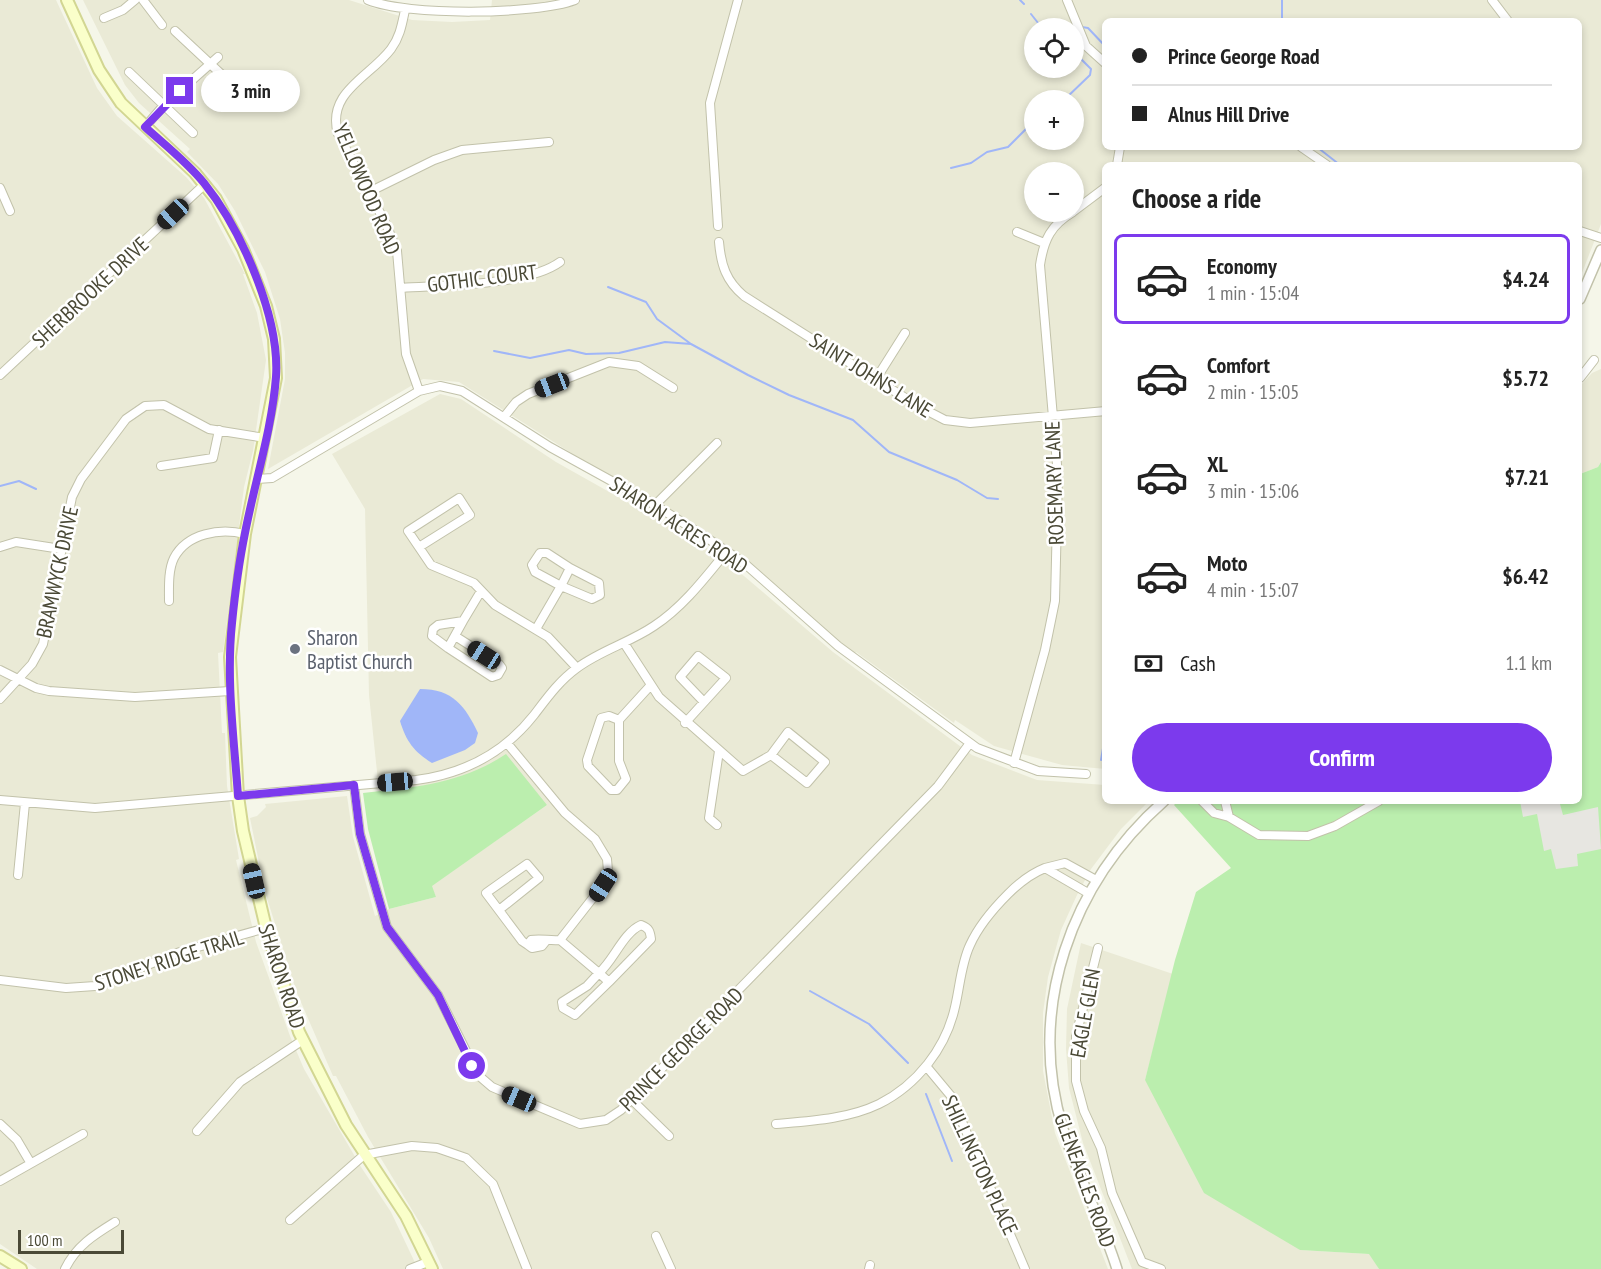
<!DOCTYPE html>
<meta charset="utf-8">
<style>
:root{--surface:#fff;--page:#f6f6f6;--text:#222;--muted:#767676;--line:#e0e0e0;--accent:#7c3aed}
body{margin:0;font-family:"PT Sans Narrow",sans-serif;background:var(--page);color:var(--text);height:100vh;display:flex;flex-direction:column;font-size:22px;white-space:nowrap}
*{box-sizing:border-box;margin:0}
p{font-size:20px;color:var(--muted)}
.icon{flex:none;width:33px;height:33px;fill:none;stroke:currentColor;stroke-width:2;stroke-linecap:round;stroke-linejoin:round}
.map{position:relative;flex:1;overflow:hidden}
.sheet{position:absolute;left:1102px;top:162px;width:480px;height:642px;display:flex;flex-direction:column;background:var(--surface);border-radius:9px;box-shadow:0 3px 9px #0003}
.sheet>*{flex:none}
.guide{position:absolute;left:1102px;top:18px;width:480px;height:132px;border-radius:9px;box-shadow:0 3px 9px #0003;display:grid;align-content:center;height:132px;padding:0 30px;background:var(--surface)}
.fabs{position:absolute;left:1024px;top:18px;display:grid;gap:12px}
.fabs a{display:grid;place-items:center;width:60px;height:60px;border-radius:50%;background:var(--surface);box-shadow:0 3px 9px #0003;font-size:30px}
.scale{position:absolute;left:18px;bottom:15px;width:106px;box-sizing:border-box;padding-left:6px;border:3px solid #4a4936;border-top:0;font-size:16px;line-height:21px;white-space:nowrap;color:#4a4936;-webkit-text-stroke:4px #fff;paint-order:stroke}
.end{position:absolute;width:27px;height:27px;margin:-14px;border:8px solid #7c3aed;background:#fff;box-shadow:0 0 0 3px #fff}
.from{border-radius:50%}
.bubble{position:absolute;height:42px;border-radius:21px;background:var(--surface);box-shadow:0 3px 9px #0003;font-size:20px;font-weight:700;line-height:42px;text-align:center}
.car{position:absolute;width:18px;height:36px;margin:-18px -9px;border-radius:8px;box-shadow:0 0 4px 2px #0007;background:linear-gradient(#222 24%,#8ab4d8 0 40%,#222 0 76%,#8ab4d8 0 86%,#222 0)}
.guide b{display:flex;align-items:center;gap:21px;height:57px;font-size:22px}
.guide b+b{border-top:2px solid var(--line)}
.guide i{width:15px;height:15px;background:var(--text)}
ul{padding:0;list-style:none}
li{display:flex;align-items:center;gap:18px;height:90px;margin:0 12px 9px;padding:0 18px;border:3px solid transparent;border-radius:9px}
li div{flex:1}
li b{display:block;font-size:22px}
li em{font-style:normal;font-weight:700}
li.on{border-color:var(--accent)}
li>.icon{width:54px;height:54px;stroke-width:1.5}
h2{padding:0 30px;font-size:27px;line-height:72px}
.pay{display:flex;align-items:center;gap:15px;height:66px;padding:0 30px;font-size:22px}
.pay p{margin-inline-start:auto}
.cta{display:flex;gap:12px;margin-top:auto;padding:12px 30px}
.cta a{flex:1;height:69px;border-radius:36px;background:var(--accent);color:#fff;font-size:24px;font-weight:700;line-height:69px;text-align:center}
.map>svg:first-child{display:block}
.residential{fill:#eaead6;fill-rule:evenodd}
.green{fill:#bbeeae}
.parking{fill:#e7e6e1}
.water{fill:#a0b6f8}
.lines{fill:none;stroke-linecap:round;stroke-linejoin:round}
.stream{stroke:#a0b6f8;stroke-width:2}
.minor-casing{stroke:#c2c2aa;stroke-width:10}
.tertiary-casing{stroke:#c2c2aa;stroke-width:12}
.secondary-casing{stroke:#d2d692;stroke-width:14}
.minor{stroke:#fff;stroke-width:8}
.tertiary{stroke:#fff;stroke-width:9}
.secondary{stroke:#faffca;stroke-width:10}
.route{stroke:#7c3aed;stroke-width:8}
.worship-dot{fill:#6b7280;stroke:#fff;stroke-width:2}
.labels{text-anchor:middle;dominant-baseline:central;stroke-width:5;stroke-linejoin:round;paint-order:stroke}
.street-label{font-size:21px;fill:#4a4936;stroke:#fff}
.worship-label{font-size:21px;fill:#5b616d;stroke:#fff;text-anchor:start}
</style>
<div class="map">
<svg width="1601" height="1269" viewBox="0 0 1601 1269">
<rect width="100%" height="100%" fill="#f5f6e9"/>
<!-- residential -->
<path class="residential" d="M0 0H56L97 88 117 116 186 177 204 198 245 274H243L257 313 266 360 253 451 244 487 223 652 218 653 222 733H225L227 786 239 859 236 860 256 942 290 1036 304 1069 361 1167 391 1212 418 1269H37L0 1244Z
M83 0H349L412 20 452 22 490 20 492 0H1601V224L1580 278V165H1106L1105 769 1062 765 994 746 955 720 954 723 856 652 853 656 727 553 649 498 576 456 459 382 423 379 268 469 285 379V353L280 319 265 272 235 211 218 184 187 152 190 149 139 103 125 85ZM1106 21H1580V147H1106ZM1035 28H1074V68H1035ZM1035 100H1074V140H1035ZM1035 172H1074V212H1035Z
M1601 369V462L1598 467 1580 474V386L1592 373Z
M440 394 461 399 556 462 700 543 744 576 833 652 972 755 1037 780 1105 785 1106 801H1149L1121 829 1091 869 1077 895 1061 930 1048 977 1043 1013V1071L1055 1133 1108 1269H443L429 1238 368 1137 336 1076H333L297 993 265 892 250 818 257 816 266 807 265 804 347 796 353 837 375 916 389 909 436 897 431 886 547 805 493 763 470 775 439 784 379 791 369 695 365 509 332 454Z
M1081 943 1173 974 1145 1080 1300 1250 1370 1254 1379 1269H1132L1083 1143 1069 1088 1066 1049 1067 1009Z"/>
<!-- green -->
<path class="green" d="M1601 462V1269H1379L1369 1254 1300 1250 1204 1193 1145 1080 1175 960 1196 892 1231 868 1174 805 1178 801H1580V474L1598 467Z
M506 754 547 805 432 886 436 897 389 909 368 829 363 793C416 787 461 784 506 754Z"/>
<!-- parking -->
<path class="parking" d="M1520 801H1564L1560 804 1563 815 1598 807 1601 849 1577 854 1578 866 1556 869 1551 849 1544 851 1537 814 1523 817Z"/>
<!-- water -->
<path class="water" d="M420 689C453 689 465 706 478 733L475 743 465 750 432 763C414 752 406 741 400 721Z"/>
<g class="lines">
<!-- stream -->
<path class="stream" d="M1020 0 1024 4
M1031 14 1042 28
M1282 21V0
M1082 27 1088 28 1106 47
M1064 100 1090 75 1091 69 1081 59
M1317 147 1340 165
M951 168 971 163 987 152 1008 147 1035 120
M608 287 646 302 657 319 691 344 748 375 789 395 853 420 889 452 957 480 987 498 998 499
M494 351 530 358 569 350 586 354 619 353 665 342 691 344
M0 486 19 481 36 489
M1104 493H1106
M1101 760 1106 731
M810 991 869 1024 908 1063
M926 1094 952 1161"/>
<!-- minor casing -->
<g class="minor-casing">
<path id="minor" d="M143 0 162 25
M368 0C407 16 535 15 575 0
M1067 0 1086 46 1106 64
M1492 0 1508 21
M405 10C402 24 400 37 391 49 370 77 326 92 338 134L386 224 397 251 406 354 419 391
M104 18 123 10 135 0
M175 31 235 87
M129 72 193 133
M145 127 164 105 218 57
M1301 147 1327 165
M1117 165 1120 147
M0 188 10 211
M369 192 434 160 462 150 549 142
M1074 211 1106 187
M718 226 710 103 738 0
M1580 231 1601 238
M1017 232 1044 243
M719 242C721 265 726 281 744 296L918 406 945 420 970 423 1106 411
M402 288C443 285 527 286 560 262
M0 375 205 184
M1580 378 1594 360
M876 379 905 333
M504 417 516 402 528 394 609 362 638 366 673 388
M161 466 213 458 219 430
M257 479 272 478 419 391 440 386 462 391 550 447 655 505 704 536 744 563 838 646 977 748 1038 771 1086 774
M655 505 717 443
M0 547 16 542 61 549
M419 547 470 515 459 498 408 531 431 565 474 583 495 605 548 637 577 668
M169 601C169 588 168 570 174 558 187 533 220 528 245 534
M463 621 448 648 432 636 433 629 438 625 463 621 481 591
M536 629 561 586 592 599 600 595 599 583 570 568 561 586 535 572 532 565 540 553H547L570 568
M624 643 659 697 743 771 771 755 788 732 825 762 807 783 771 755
M448 648 492 677 498 675 502 668 499 664 455 636
M0 670 36 688 49 691 135 697 230 691
M0 699 32 664 43 644 72 497 81 479 126 419 145 406 164 405 209 429 265 438
M619 720 609 716 601 718 587 760 588 766 611 790H617L626 779 619 761V720L650 686
M685 723 726 678 698 656 680 677 704 702
M507 743 565 813 595 839 607 859 608 871 603 885 560 940
M1014 763 1045 650 1055 601 1058 476 1040 265C1044 239 1051 225 1073 212
M354 785 360 834 387 927 438 995 478 1075 492 1087 580 1124 606 1120 621 1110 938 786 970 743
M0 800 95 808 416 780C463 774 504 753 534 715 547 698 559 681 577 668 601 650 629 643 654 626 683 607 705 578 727 551
M1202 801 1214 813 1229 817 1225 801
M1229 817 1259 835 1308 836 1335 826 1379 801
M717 825 709 818 719 751
M18 875 25 803
M1088 893 1045 868 1065 863 1096 880
M499 910 539 878 527 864 486 893 522 941 528 945
M546 941 542 946 532 948 528 945 531 940C541 938 549 941 560 940L599 973 587 986 562 1002 563 1008 575 1015 609 982 599 973C614 960 623 933 641 925 649 928 650 931 651 939L609 982
M1098 948 1076 1036V1081L1084 1111 1101 1148 1112 1193 1142 1262 1161 1269
M0 980 66 988 95 986 180 952 266 928
M926 1066 951 1096 1025 1269
M631 1099 669 1136
M0 1124 17 1140 30 1162
M776 1124C810 1121 848 1119 879 1104 917 1085 946 1048 955 1007 960 986 961 964 970 945 979 925 993 909 1008 894 1019 883 1030 874 1045 868
M197 1131 240 1082 303 1040
M0 1181 83 1134
M290 1220 364 1155 412 1146 437 1148 466 1158 493 1184 527 1269
M656 1236 671 1269
M65 1269C76 1246 94 1235 115 1222
M410 1269 428 1262
M869 1269 870 1265"/>
</g>
<!-- tertiary casing -->
<g class="tertiary-casing">
<path id="tertiary" d="M1580 299 1601 250
M1117 1269C1102 1221 1078 1177 1063 1129 1026 1008 1071 883 1164 801"/>
</g>
<!-- secondary casing -->
<g class="secondary-casing">
<path id="secondary" d="M67 0 99 70 121 103 195 173 216 199 243 249 266 306 274 339 276 378 245 534 230 657 238 796 243 831 266 928 299 1032 346 1125 406 1216 432 1269
M0 1256 21 1269"/>
</g>
<!-- minor -->
<use href="#minor" class="minor"/>
<!-- tertiary -->
<use href="#tertiary" class="tertiary"/>
<!-- secondary -->
<use href="#secondary" class="secondary"/>
</g>
<g class="lines">
<!-- route -->
<path class="route" d="M180 91 145 127C165 145 187 162 204 183 241 229 280 317 276 377 272 429 255 481 245 533 239 562 235 593 232 623 226 680 234 738 238 796L354 785 360 834 387 927 438 995 472 1066"/>
</g>
<!-- markers -->
<circle class="worship-dot" cx="295" cy="649" r="6"/>
<g class="labels">
<!-- street labels -->
<g class="street-label">
<text transform="translate(367 189) rotate(67)">YELLOWOOD ROAD</text>
<text transform="translate(482 278) rotate(-7)">GOTHIC COURT</text>
<text transform="translate(90 292) rotate(-43)">SHERBROOKE DRIVE</text>
<text transform="translate(871 375) rotate(32)">SAINT JOHNS LANE</text>
<text transform="translate(1054 483) rotate(-92)">ROSEMARY LANE</text>
<text transform="translate(679 525) rotate(33)">SHARON ACRES ROAD</text>
<text transform="translate(57 572) rotate(-78)">BRAMWYCK DRIVE</text>
<text transform="translate(169 960) rotate(-18)">STONEY RIDGE TRAIL</text>
<text transform="translate(282 976) rotate(72)">SHARON ROAD</text>
<text transform="translate(1085 1013) rotate(-80)">EAGLE GLEN</text>
<text transform="translate(681 1049) rotate(-45)">PRINCE GEORGE ROAD</text>
<text transform="translate(980 1165) rotate(65)">SHILLINGTON PLACE</text>
<text transform="translate(1085 1180) rotate(70)">GLENEAGLES ROAD</text>
</g>
<!-- worship labels -->
<g class="worship-label">
<text x="307" y="637">Sharon<tspan x="307" dy="24">Baptist Church</tspan></text>
</g>
</g>
</svg>
<div class="fabs">
<a><svg class="icon" aria-label="locate" viewBox="0 0 24 24"><circle cx="12" cy="12" r="6"/><path d="M12 2v4M12 18v4M2 12h4M18 12h4"/></svg></a>
<a>+</a>
<a>−</a>
</div>
<div class="scale">100 m</div>
<i class="end from" style="left:472px;top:1066px"></i>
<i class="end" style="left:180px;top:91px"></i>
<div class="bubble" style="left:201px;top:70px;width:99px">3 min</div>
<i class="car" style="left:173px;top:214px;rotate:227deg"></i>
<i class="car" style="left:552px;top:385px;rotate:249deg"></i>
<i class="car" style="left:484px;top:655px;rotate:302deg"></i>
<i class="car" style="left:395px;top:782px;rotate:265deg"></i>
<i class="car" style="left:254px;top:881px;rotate:347deg"></i>
<i class="car" style="left:603px;top:885px;rotate:213deg"></i>
<i class="car" style="left:519px;top:1099px;rotate:293deg"></i>
<div class="guide">
<b><i class="from"></i>Prince George Road</b>
<b><i></i>Alnus Hill Drive</b>
</div>
<section class="sheet">
<h2>Choose a ride</h2>
<ul>
<li class="on"><svg class="icon" aria-label="car" viewBox="0 0 24 24"><path d="M5 17H2v-5l4-1 3-4h7l3 4 3 1v5h-3M9 17h6M6 11h13"/><circle cx="7" cy="17" r="2"/><circle cx="17" cy="17" r="2"/></svg><div><b>Economy</b><p>1 min · 15:04</p></div><em>$4.24</em></li>
<li><svg class="icon" aria-label="car" viewBox="0 0 24 24"><path d="M5 17H2v-5l4-1 3-4h7l3 4 3 1v5h-3M9 17h6M6 11h13"/><circle cx="7" cy="17" r="2"/><circle cx="17" cy="17" r="2"/></svg><div><b>Comfort</b><p>2 min · 15:05</p></div><em>$5.72</em></li>
<li><svg class="icon" aria-label="car" viewBox="0 0 24 24"><path d="M5 17H2v-5l4-1 3-4h7l3 4 3 1v5h-3M9 17h6M6 11h13"/><circle cx="7" cy="17" r="2"/><circle cx="17" cy="17" r="2"/></svg><div><b>XL</b><p>3 min · 15:06</p></div><em>$7.21</em></li>
<li><svg class="icon" aria-label="car" viewBox="0 0 24 24"><path d="M5 17H2v-5l4-1 3-4h7l3 4 3 1v5h-3M9 17h6M6 11h13"/><circle cx="7" cy="17" r="2"/><circle cx="17" cy="17" r="2"/></svg><div><b>Moto</b><p>4 min · 15:07</p></div><em>$6.42</em></li>
</ul>
<div class="pay"><svg class="icon" aria-label="cash" viewBox="0 0 24 24"><path d="M3 7h18v10H3z"/><circle cx="12" cy="12" r="2"/></svg>Cash<p>1.1 km</p></div>
<div class="cta"><a>Confirm</a></div>
</section>
</div>
